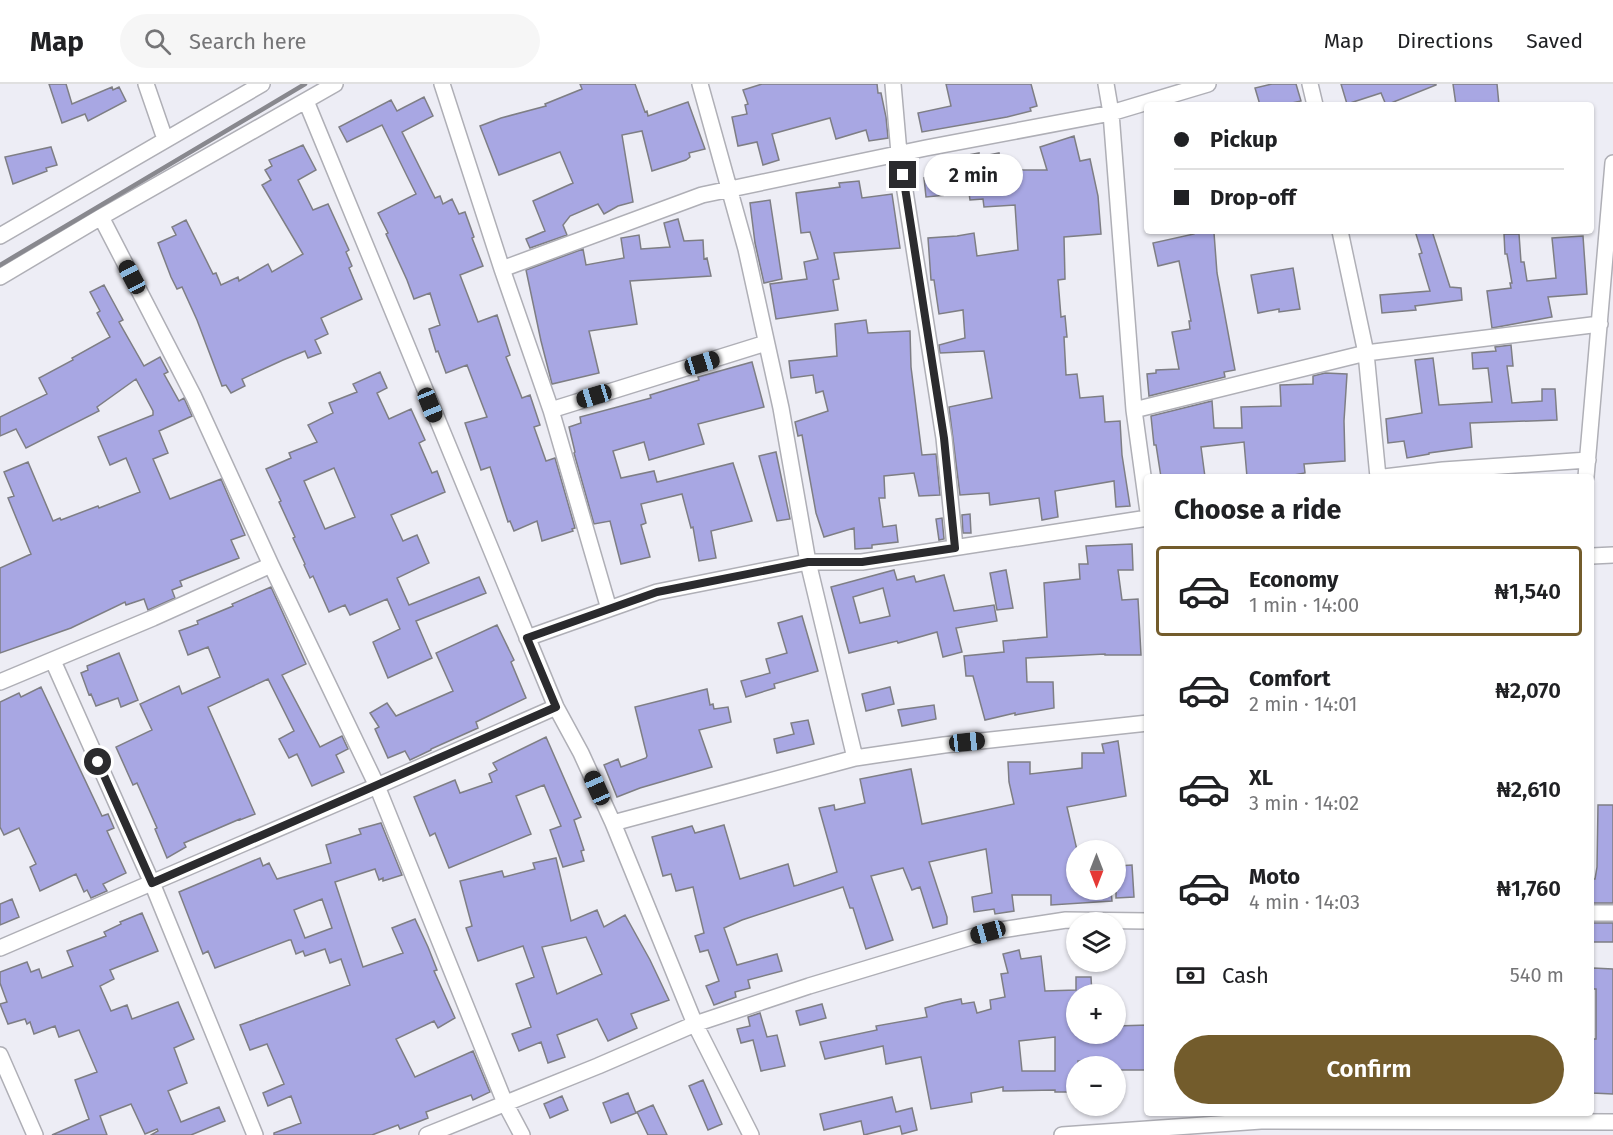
<!DOCTYPE html>
<meta charset="utf-8">
<style>
:root{--surface:#fff;--page:#f6f6f6;--text:#202124;--muted:#757577;--line:#e0e0e0;--accent:#735c2c}
body{margin:0;font-family:"Fira Sans",sans-serif;background:var(--page);color:var(--text);height:100vh;display:flex;flex-direction:column;font-size:22px;white-space:nowrap}
*{box-sizing:border-box;margin:0}
p{font-size:20px;color:var(--muted)}
.icon{flex:none;width:33px;height:33px;fill:none;stroke:currentColor;stroke-width:2;stroke-linecap:round;stroke-linejoin:round}
.map{position:relative;flex:1;overflow:hidden}
.sheet{position:absolute;left:1144px;top:390px;width:450px;height:642px;display:flex;flex-direction:column;background:var(--surface);border-radius:6px;box-shadow:0 2px 4px #0004}
.sheet>*{flex:none}
.guide{position:absolute;left:1144px;top:18px;width:450px;height:132px;border-radius:6px;box-shadow:0 2px 4px #0004;display:grid;align-content:center;height:132px;padding:0 30px;background:var(--surface)}
.needle{width:39px;rotate:180deg}
.buttons{position:absolute;left:1066px;top:756px;display:grid;gap:12px}
.buttons a{display:grid;place-items:center;width:60px;height:60px;border-radius:50%;background:var(--surface);box-shadow:0 2px 4px #0004;font-size:30px}
.end{position:absolute;width:27px;height:27px;margin:-14px;border:8px solid #2b2b2e;background:#fff;box-shadow:0 0 0 3px #fff}
.from{border-radius:50%}
.bubble{position:absolute;height:42px;border-radius:21px;background:var(--surface);box-shadow:0 2px 4px #0004;font-size:20px;font-weight:600;line-height:42px;text-align:center}
.car{position:absolute;width:18px;height:36px;margin:-18px -9px;border-radius:8px;box-shadow:0 0 4px 2px #0007;background:linear-gradient(#222 24%,#8ab4d8 0 40%,#222 0 76%,#8ab4d8 0 86%,#222 0)}
.guide b{display:flex;align-items:center;gap:21px;height:57px;font-size:22px}
.guide b+b{border-top:2px solid var(--line)}
.guide i{width:15px;height:15px;background:var(--text)}
ul{padding:0;list-style:none}
li{display:flex;align-items:center;gap:18px;height:90px;margin:0 12px 9px;padding:0 18px;border:3px solid transparent;border-radius:6px}
li div{flex:1}
li b{display:block;font-size:22px}
li em{font-style:normal;font-weight:600}
li.active{border-color:var(--accent)}
li>.icon{width:54px;height:54px;stroke-width:1.5}
h2{padding:0 30px;font-size:27px;line-height:72px}
.pay{display:flex;align-items:center;gap:15px;height:66px;padding:0 30px;font-size:22px}
.pay p{margin-inline-start:auto}
.button{display:flex;gap:12px;margin-top:auto;padding:12px 30px}
.button a{flex:1;height:69px;border-radius:36px;background:var(--accent);color:#fff;font-size:24px;font-weight:600;line-height:69px;text-align:center}
header{display:flex;align-items:center;gap:36px;box-sizing:border-box;height:84px;padding:0 30px;background:var(--surface);border-bottom:2px solid var(--line)}
header strong{font-size:28px}
nav{display:flex;gap:33px;margin-inline-start:auto;font-size:21px}
.search{width:420px;height:54px;background:var(--page);display:flex;align-items:center;gap:15px;box-sizing:border-box;padding:0 21px;border-radius:33px;color:var(--muted);font-size:22px}
.map>svg:first-child{display:block}
.building{fill:#a8a7e3;stroke:#7e7e84;stroke-width:1.5;fill-rule:evenodd}
.lines{fill:none;stroke-linecap:round;stroke-linejoin:round}
.street-casing{stroke:#afafb6;stroke-width:18}
.street{stroke:#fff;stroke-width:15}
.rail{stroke:#88888e;stroke-width:4.5}
.route{stroke:#2b2b2e;stroke-width:8}
</style>
<header>
<strong>Map</strong>
<div class="search"><svg class="icon" aria-label="search" viewBox="0 0 24 24"><circle cx="10" cy="10" r="6"/><path d="M15 15l6 6"/></svg>Search here</div>
<nav><a>Map</a><a>Directions</a><a>Saved</a></nav>
</header>
<div class="map">
<svg width="1613" height="1051" viewBox="0 0 1613 1051">
<rect width="100%" height="100%" fill="#ededf5"/>
<!-- building -->
<path class="building" d="M49 0H66L72 20 112 3 113 6 119 3 126 17 88 37 85 30 62 39Z
M580 0H635L645 28 647 27 648 32 688 18 705 65 689 69 690 73 686 76 652 87 642 47 622 51 633 118 618 122 604 130 598 120 570 132 563 141 567 151 530 164 526 155 545 147 533 117 573 99 560 68 499 91 480 42 501 34 546 22 545 20 582 5Z
M762 0H877L878 9H881L886 33 888 54 869 57 866 46 836 55 830 34 772 50 779 76 763 81 757 58 738 62 732 33 747 30 745 21 748 20 743 6Z
M946 0H1031L1037 22 1030 24 1031 27 1007 33 922 48 918 29 951 22Z
M1272 0H1296L1301 17 1283 21H1260L1255 4Z
M1341 0H1436V1L1386 21 1381 9 1347 20Z
M1453 0H1497L1499 21H1456Z
M424 13 433 32 402 48 435 114 440 112 443 120 452 115 459 130 465 128 474 153 472 154 483 182 460 191 478 238 497 231 510 271 506 273 522 314 530 311 540 341 534 343 546 377 555 374 575 444 572 445 573 447 542 457 537 437 514 447 510 437 508 438 490 383 481 386 465 339 487 333 467 281 446 289 438 267 436 268 429 245 440 241 430 209 414 215 407 196 386 150 388 149 378 129 416 110 407 92 382 41 347 58 339 43 391 16 397 27Z
M1074 52 1080 77 1090 75 1098 112 1101 150 1064 153 1065 195 1058 196 1061 233 1065 232 1067 253H1064L1066 291 1077 290 1080 314 1103 312 1105 338 1120 337 1122 371 1130 422 1116 423 1114 397 1055 407 1058 433 1042 436 1039 414 990 421 989 409 960 411 949 323 992 314 984 267 940 269 939 261 965 254 963 226 939 230 934 196H931L928 154 957 152 974 149 977 172 1018 166 1015 121 984 123 983 115 970 116 969 109 926 113 924 94 944 92 942 76 979 69V73L999 69 1002 86H1047L1040 63Z
M303 61 316 86 298 96 313 126 328 120 349 166 346 168 352 182 349 184 362 215 321 234 328 250 315 256 321 269 308 274 305 267 283 276 242 295 245 302 231 309 226 301 222 302 197 236 182 203 177 205 171 193 158 159 176 151 172 143 186 136 213 190 216 189 221 201 238 193 239 197 268 180 272 188 303 170 262 101 271 96 265 86 272 82 269 76Z
M51 63 57 81 46 84 47 87 13 100 5 73Z
M859 97 862 114 892 110 900 164 834 169 839 195 833 196 838 226 776 235 770 200 807 195 804 178 818 175 810 148 801 149 796 109 840 103 839 99Z
M770 116 782 195 764 199 755 159 750 119Z
M678 135 684 157 703 156 704 175 707 174 711 192 630 197 637 240 589 247 599 289 552 300 541 257 526 186 583 165 586 181 624 174 621 154 639 151 641 165 670 163 664 139Z
M1194 147H1213L1214 149 1217 189 1235 286 1224 288 1225 293 1149 312 1147 290 1156 289V286L1179 285 1172 248 1190 245 1189 237H1191L1179 177 1158 182 1153 159 1194 150Z
M1415 147H1432L1450 203 1461 204 1462 216 1415 222 1416 226 1382 229 1380 211 1430 207 1419 170 1422 169Z
M1504 150H1519L1521 178H1524L1527 197 1556 194 1552 154 1583 152 1587 210 1548 213 1552 233 1492 244 1487 207 1511 204 1510 199H1512L1507 170H1505Z
M1293 184 1300 225 1279 228V225L1258 229 1251 191Z
M104 201 123 236 119 238 144 282 160 273 168 288 164 290 179 317 184 314 192 332 159 347 168 369 153 375 170 415 221 395 245 451 231 456 239 474 180 497 182 502 172 506 175 514 148 526 144 515 126 521 125 518 71 544 0 569V484L31 470 8 414 14 412 4 388 28 378 53 437 60 434 61 436 98 422 99 424 140 408 126 374 110 381 98 353 153 331V327L136 295 97 323 99 327 26 364 16 345 0 352V333L47 310 39 294 73 276 72 274 110 253 97 229 100 227 90 208Z
M866 236 868 249 910 247 911 283 922 371 936 370 940 411 919 412 914 389 884 392 885 414H879L883 443 896 441 898 458 872 461V464L855 465 854 444 824 453 816 429 802 351 798 352 795 338 828 327 823 307 816 309 813 291 791 294 789 277 837 272 835 240Z
M1511 261 1513 282H1507L1512 319 1542 317V305H1555L1557 336 1470 339 1472 363 1429 369V370L1407 374 1404 357 1388 359 1386 335 1422 329 1415 276 1433 274 1439 321 1492 318 1488 284 1473 285 1472 269 1496 267 1495 263Z
M752 278 764 323 698 340 704 360 649 376 644 358 613 367 621 394 654 387 657 398 733 379 752 437 711 447 716 474 699 477 693 443 691 444 682 410 641 420 646 439 641 441 650 473 621 480 610 437 594 440 574 369 575 368 569 343 581 339 580 333 651 314 650 311 699 296 698 293Z
M380 288 387 304 377 309 389 335 411 325 425 356 419 359 432 389 437 387 445 408 391 431 403 457 417 451 429 479 397 494 409 521 479 493 486 509 416 537 432 574 388 594 373 558 400 545 387 515 350 531 345 521 329 528 313 492 310 494 304 481 305 480 293 454 295 453 279 418 281 417 266 385 291 374 289 369 317 358 308 341 333 329 329 319 357 308 353 300ZM334 384 355 433 325 445 304 397Z
M1325 289 1347 290 1344 337 1345 377 1304 380 1305 389 1294 391 1247 393 1244 358 1201 363 1205 393H1161L1156 361H1154L1151 332 1212 317 1214 344H1242L1241 323 1281 322 1280 301 1313 300V292Z
M776 368 790 435 777 437 759 372Z
M970 430 971 449H963L962 431Z
M942 434 944 455 939 456 936 435Z
M1132 460 1133 486H1118L1122 516 1138 515 1141 571H1105V570L1026 574 1027 598H1053L1054 624 1015 631V629L985 636 973 592H966L964 572 1004 568 1003 557 1047 553 1044 499 1080 495 1079 480H1088L1086 462Z
M894 486 897 496 914 492 916 498 944 491 954 527 994 521 997 537 956 544 962 568 943 573 937 548 898 559 897 557 849 569 831 503ZM883 504 890 532 860 539 853 513Z
M1006 486 1013 524 997 526 990 489Z
M271 503 306 580 282 591 320 663 342 652 348 665 336 671 344 688 312 702 297 670 289 674 279 655 294 647 268 595 208 623 255 730 240 736V735L184 759 186 763 167 774 155 745 157 744 137 699 133 701 116 663 152 646 140 620 179 602 182 610 220 593 208 563 188 571 179 547 198 540 197 537 233 522 232 520Z
M802 532 818 587 774 600 775 604 746 613 741 597 770 589 766 575 787 569 778 539Z
M497 541 514 576 511 578 526 614 476 638 478 644 431 665V666L410 676 405 667 388 674 375 645 379 643 370 629 387 619 396 632 453 607 436 569Z
M119 569 138 616 121 623 118 614 96 622 91 610 89 611 81 589 88 586 87 582Z
M41 603 102 732 108 730 114 744 107 747 126 789 103 800 107 807 91 814 87 806 84 808 76 790 40 807 30 783 36 780 19 744 4 751 0 743V618L19 609 21 613Z
M890 603 894 620 866 627 862 610Z
M707 605 710 621 713 620 714 625 728 623 731 638 699 646 712 683 640 704 617 713 604 681 618 675 621 683 646 674 647 672 635 623Z
M934 621 936 635 902 642 898 626Z
M808 636 814 660 777 669 774 655 794 650 791 639Z
M546 653 581 733 574 736 584 766 581 767 584 777 563 783 550 746 561 742 544 701 516 712 531 750 449 784 435 749 430 752 414 713 455 696 460 709 492 698 489 690 497 686 493 679Z
M1118 657 1126 712 1067 723 1077 766V806H1111L1112 817 1051 821V811H1012L1014 827 995 830 994 825 974 828 972 813 992 809 986 765 929 778 947 833V840L933 844 920 803 912 806 903 784 871 792 893 856 866 865 853 824H850L843 803 742 836 724 844 737 881 777 870 782 887 748 896 750 904 735 908 736 913 714 921 706 902 719 897 708 866 700 868 695 852 704 849 693 803 676 807 671 790 663 792 652 753 692 742 695 749 724 741 740 795 788 780 794 802 798 801 837 788 819 724 834 721 835 726 865 719 860 695 911 685 922 740 1014 720 1009 698 1008 678H1030V690L1082 684V669H1104L1102 660Z
M1598 721H1613V819H1592V795H1595L1597 783Z
M381 739 402 791 383 797V794L379 796 375 785 335 798 363 883 403 869 392 844 415 835 428 863 437 886 434 887 455 934 438 944 434 937 396 955 415 993 473 967 490 1008 473 1016 471 1011 426 1028 428 1034 400 1045 398 1041 372 1051H274V1049L301 1039 291 1012 268 1022 263 1009 284 1000 267 960 250 966 240 941 350 901 341 875 330 879 325 865 305 872 303 867 296 870 291 856H289L215 884 208 867 203 870 179 808 260 774 263 782 269 779 277 795 331 779 326 761 361 750 359 745ZM322 815 332 844 305 854 294 826Z
M556 774 571 837 597 826 604 843 625 831 650 876 669 916 631 930 637 944 608 957 597 935 557 951 565 973 548 979 541 958 519 967 512 950 531 943 516 900 534 893 523 862 478 877 466 844 472 842 460 797 502 787 504 793 535 785 533 779ZM586 853 602 890 557 910 542 863Z
M1132 781 1134 813 1116 814V782Z
M12 815 19 833 0 841V820Z
M142 829 158 867 110 886 114 895 100 902 111 927 127 921 132 935 178 918 194 955 174 964 187 999 168 1007 181 1038 219 1023 225 1037 191 1051H151L158 1047 157 1045 145 1050 131 1020 100 1032 107 1051H52L89 1035 75 996 97 988 79 946 59 953 55 942 34 950 30 938 27 940 25 935 8 940 0 920 7 918 0 899V888L27 878 31 888 39 885 42 894 73 882 67 867 106 852 104 848 121 840 120 838Z
M1592 839H1613V858H1592Z
M1019 866 1021 875 1041 872 1045 907 1076 906V893H1091L1092 910H1077V950H1116V942L1148 941V986H1116V982H1108V977H1078L1077 1008H1055V1006L1003 1007V1003L971 1009 972 1018 931 1025 921 973 886 980 883 962 825 975 820 958 877 946 876 942 927 933 925 924 942 919 961 915 962 920 974 918 977 929 991 925 990 916 1005 913 1001 890 1008 889 1003 870ZM1055 953V987H1022L1019 957Z
M1593 884 1613 885V1010L1592 1009V955H1596V905H1592Z
M822 920 826 934 800 941 796 927Z
M760 929 767 953 777 951 785 982 761 987 753 956 741 959 737 945 750 942 748 933Z
M703 996 722 1040 708 1046 689 1002Z
M628 1009 636 1029 611 1039 603 1019Z
M562 1012 568 1026 550 1034 544 1020Z
M892 1013 896 1028 912 1024 917 1046 902 1050 900 1042 864 1051 861 1037 824 1046 820 1030Z
M653 1021 667 1051H648L637 1028Z"/>
<g class="lines">
<!-- street casing -->
<g class="street-casing">
<path id="street" d="M146 0 165 55
M442 0 502 185 551 326 609 525
M700 0 746 165 781 324 808 478 855 674
M893 0 899 69 944 354 955 463
M1106 0 1111 29 1134 326 1148 428
M1310 0 1315 21
M306 17 556 623 581 669 613 739 695 940 751 1051
M101 133 194 313 271 481 377 702 505 1019 522 1051
M1340 147 1366 269 1378 393
M0 152 262 0
M502 185 702 111 926 64 1111 29 1208 0
M0 193 101 133 335 0
M551 326 766 259
M1134 326 1366 269 1600 240
M1384 393 1443 386 1588 376
M1586 393 1613 79
M1592 472 1613 471
M527 554 657 508 808 478H862L1148 434
M53 577 152 799 255 1051
M0 598 153 534 271 481
M613 739 855 674 944 661 1148 639
M1592 829H1613
M0 864 377 702 556 623
M0 971 35 1051
M427 1051 598 982 695 940 809 902 988 848 1066 836 1148 837
M1062 1051 1261 1037 1613 1038"/>
</g>
<!-- street -->
<use href="#street" class="street"/>
<!-- rail -->
<path class="rail" d="M0 181 305 0"/>
</g>
<g class="lines">
<!-- route -->
<path class="route" d="M98 678 152 799 556 623 527 554 657 508 808 478H862L955 464 944 354 903 91"/>
</g>
</svg>
<div class="buttons">
<a><svg class="needle" viewBox="-14 -14 28 28"><path d="M0-13l5 13h-10z" fill="#e53935"/><path d="M0 13l5-13h-10z" fill="#757577"/></svg></a>
<a><svg class="icon" aria-label="layers" viewBox="0 0 24 24"><path d="M12 4l9 5-9 5-9-5zM3 14l9 5 9-5"/></svg></a>
<a>+</a>
<a>−</a>
</div>
<i class="end from" style="left:98px;top:678px"></i>
<i class="end" style="left:903px;top:91px"></i>
<div class="bubble" style="left:924px;top:70px;width:99px">2 min</div>
<i class="car" style="left:132px;top:193px;rotate:332deg"></i>
<i class="car" style="left:702px;top:279px;rotate:73deg"></i>
<i class="car" style="left:594px;top:312px;rotate:253deg"></i>
<i class="car" style="left:430px;top:321px;rotate:158deg"></i>
<i class="car" style="left:967px;top:658px;rotate:84deg"></i>
<i class="car" style="left:597px;top:704px;rotate:336deg"></i>
<i class="car" style="left:988px;top:848px;rotate:254deg"></i>
<div class="guide">
<b><i class="from"></i>Pickup</b>
<b><i></i>Drop-off</b>
</div>
<section class="sheet">
<h2>Choose a ride</h2>
<ul>
<li class="active"><svg class="icon" aria-label="car" viewBox="0 0 24 24"><path d="M5 17H2v-5l4-1 3-4h7l3 4 3 1v5h-3M9 17h6M6 11h13"/><circle cx="7" cy="17" r="2"/><circle cx="17" cy="17" r="2"/></svg><div><b>Economy</b><p>1 min · 14:00</p></div><em>₦1,540</em></li>
<li><svg class="icon" aria-label="car" viewBox="0 0 24 24"><path d="M5 17H2v-5l4-1 3-4h7l3 4 3 1v5h-3M9 17h6M6 11h13"/><circle cx="7" cy="17" r="2"/><circle cx="17" cy="17" r="2"/></svg><div><b>Comfort</b><p>2 min · 14:01</p></div><em>₦2,070</em></li>
<li><svg class="icon" aria-label="car" viewBox="0 0 24 24"><path d="M5 17H2v-5l4-1 3-4h7l3 4 3 1v5h-3M9 17h6M6 11h13"/><circle cx="7" cy="17" r="2"/><circle cx="17" cy="17" r="2"/></svg><div><b>XL</b><p>3 min · 14:02</p></div><em>₦2,610</em></li>
<li><svg class="icon" aria-label="car" viewBox="0 0 24 24"><path d="M5 17H2v-5l4-1 3-4h7l3 4 3 1v5h-3M9 17h6M6 11h13"/><circle cx="7" cy="17" r="2"/><circle cx="17" cy="17" r="2"/></svg><div><b>Moto</b><p>4 min · 14:03</p></div><em>₦1,760</em></li>
</ul>
<div class="pay"><svg class="icon" aria-label="cash" viewBox="0 0 24 24"><path d="M3 7h18v10H3z"/><circle cx="12" cy="12" r="2"/></svg>Cash<p>540 m</p></div>
<div class="button"><a>Confirm</a></div>
</section>
</div>
